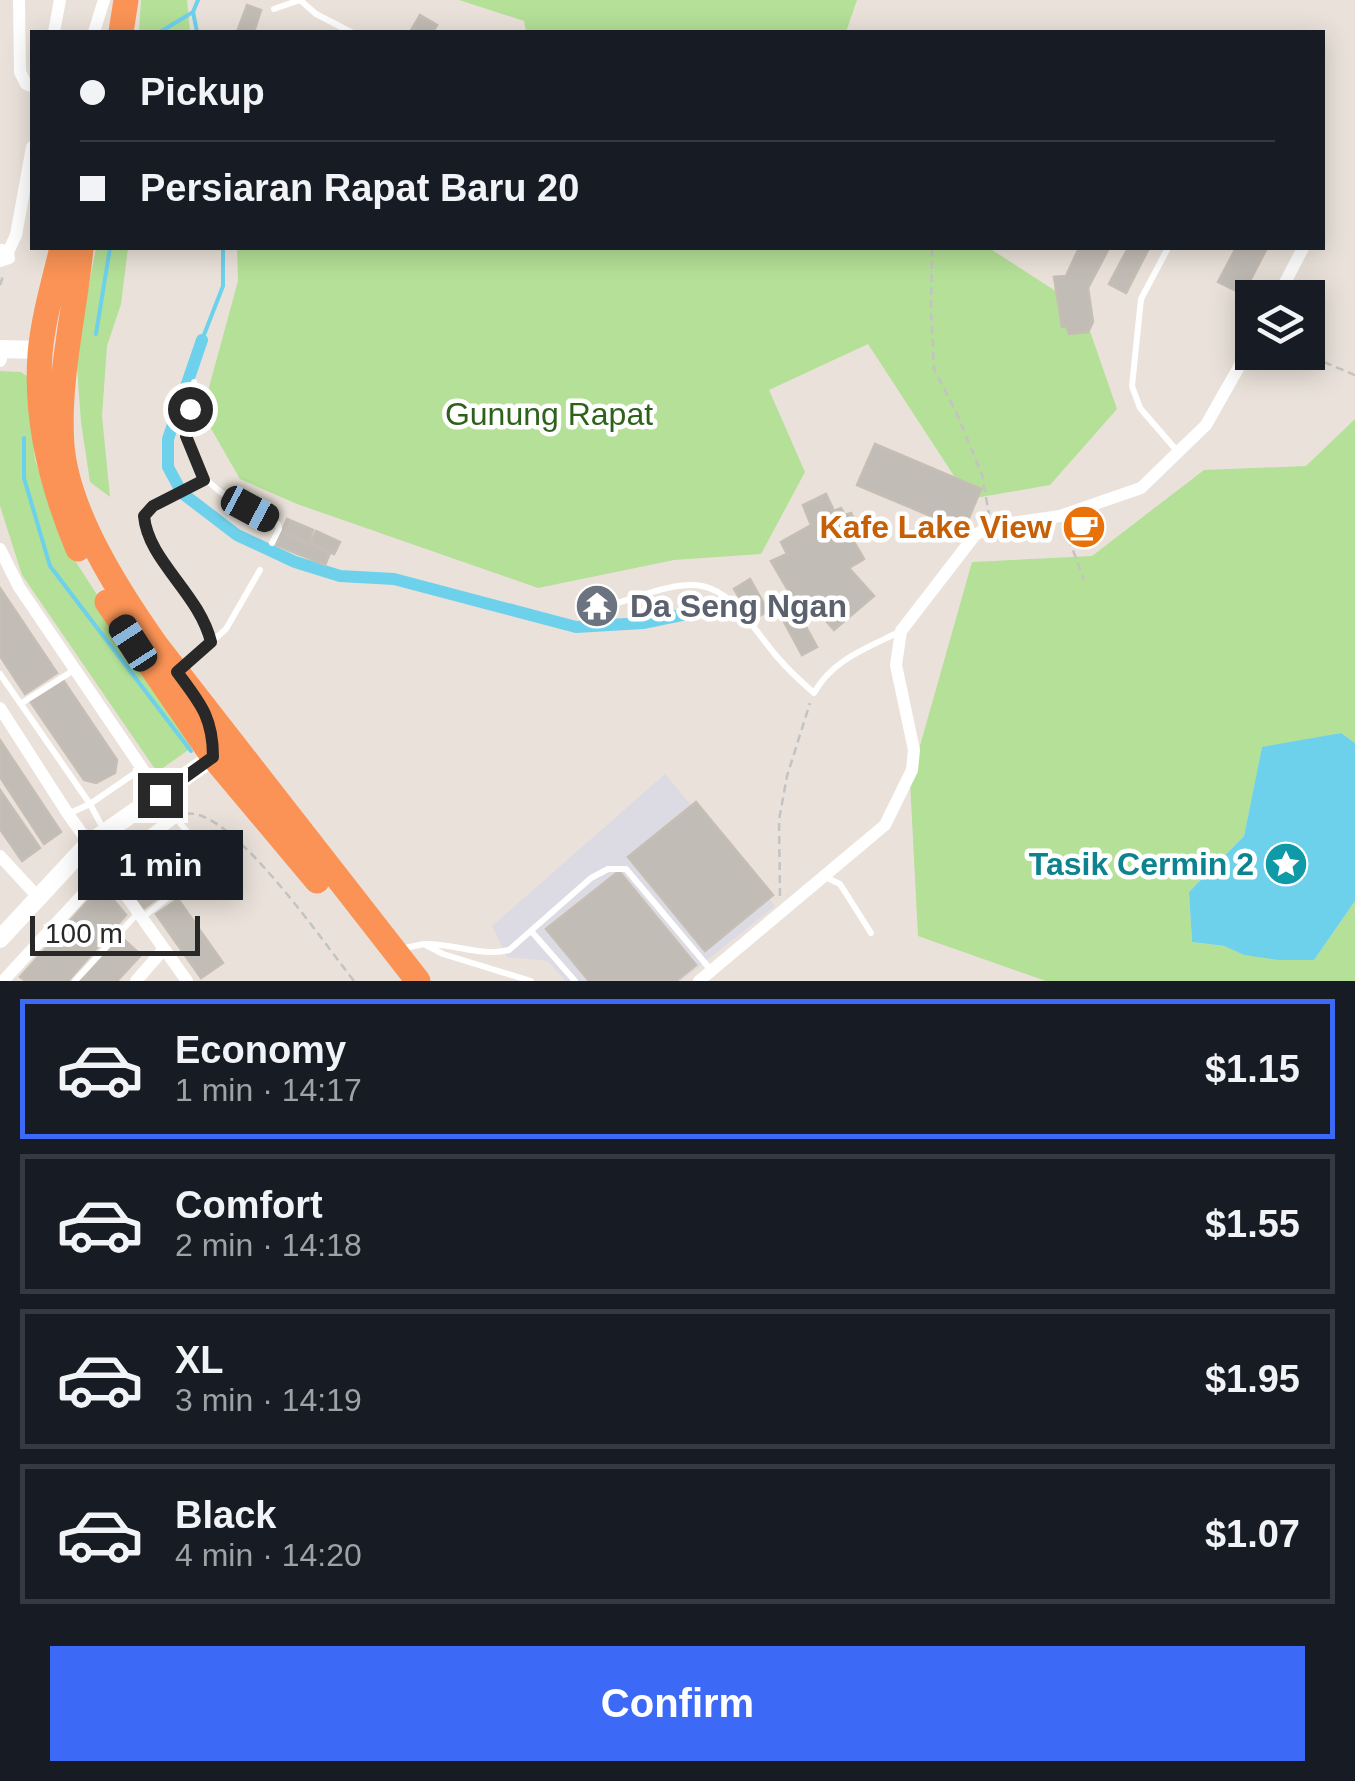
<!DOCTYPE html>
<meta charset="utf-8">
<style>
:root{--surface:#171b24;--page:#20242c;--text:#f1f3f6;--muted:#9ea1a6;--line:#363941;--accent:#3c69f5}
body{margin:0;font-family:Arial,sans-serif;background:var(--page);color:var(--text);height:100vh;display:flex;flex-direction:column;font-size:38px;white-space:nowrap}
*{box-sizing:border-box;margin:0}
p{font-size:32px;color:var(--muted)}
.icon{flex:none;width:55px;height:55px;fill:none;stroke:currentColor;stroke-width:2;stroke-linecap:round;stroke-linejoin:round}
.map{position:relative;height:981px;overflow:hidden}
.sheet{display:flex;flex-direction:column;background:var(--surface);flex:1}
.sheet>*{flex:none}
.top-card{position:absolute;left:30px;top:30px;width:1295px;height:220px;border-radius:0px;box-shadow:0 5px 25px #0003;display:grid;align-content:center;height:220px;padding:0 50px;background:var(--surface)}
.controls{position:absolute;left:1235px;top:280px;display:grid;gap:20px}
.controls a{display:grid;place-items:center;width:90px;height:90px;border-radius:0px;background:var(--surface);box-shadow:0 5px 25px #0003;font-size:50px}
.scale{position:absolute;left:30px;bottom:25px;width:170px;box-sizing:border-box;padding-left:10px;border:5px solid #282828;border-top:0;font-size:28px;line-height:35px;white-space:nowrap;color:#282828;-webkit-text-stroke:8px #fff;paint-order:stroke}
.end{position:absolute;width:45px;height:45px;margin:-22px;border:12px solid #282828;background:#fff;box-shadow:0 0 0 5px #fff}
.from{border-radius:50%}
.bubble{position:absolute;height:70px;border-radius:0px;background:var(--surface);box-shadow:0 5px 25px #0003;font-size:32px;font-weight:700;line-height:70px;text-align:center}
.car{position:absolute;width:30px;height:60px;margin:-30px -15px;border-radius:12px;box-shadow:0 0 8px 2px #0007;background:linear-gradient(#222 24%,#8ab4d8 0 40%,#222 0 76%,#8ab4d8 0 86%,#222 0)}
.top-card b{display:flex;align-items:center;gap:35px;height:95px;font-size:38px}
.top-card b+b{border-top:2px solid var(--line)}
.top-card i{width:25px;height:25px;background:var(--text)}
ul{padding:18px 0 0;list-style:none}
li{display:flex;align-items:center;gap:30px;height:140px;margin:0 20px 15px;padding:0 30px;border:5px solid var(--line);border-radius:0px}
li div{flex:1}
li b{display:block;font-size:38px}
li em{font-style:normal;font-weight:700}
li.on{border-color:var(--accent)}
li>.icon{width:90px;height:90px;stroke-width:1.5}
.primary-button{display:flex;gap:20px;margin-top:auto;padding:20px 50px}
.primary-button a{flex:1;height:115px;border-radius:0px;background:var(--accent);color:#fff;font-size:40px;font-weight:700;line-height:115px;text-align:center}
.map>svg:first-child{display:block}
.industrial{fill:#dcdae3}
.green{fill:#b4e097}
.water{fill:#6ed1eb}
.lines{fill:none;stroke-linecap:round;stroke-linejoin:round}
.stream{stroke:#6ed1eb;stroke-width:4}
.canal{stroke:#6ed1eb;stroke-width:12}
.building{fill:#c2bcb6;stroke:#c5beb4;stroke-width:2.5}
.path{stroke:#c3c3c3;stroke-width:2.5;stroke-dasharray:8 5;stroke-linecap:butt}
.lane{stroke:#fff;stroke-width:6}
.street{stroke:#fff;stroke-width:12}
.secondary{stroke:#fff;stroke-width:18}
.highway{stroke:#fa9355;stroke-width:25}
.route{stroke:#282828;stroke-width:12}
.labels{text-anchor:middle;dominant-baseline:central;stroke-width:9;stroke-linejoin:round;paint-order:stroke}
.park-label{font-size:32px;fill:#2e621b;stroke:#fff}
.food-label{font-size:32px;font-weight:bold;fill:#c56008;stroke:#fff;text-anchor:end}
.worship-label{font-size:32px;font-weight:bold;fill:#5b616d;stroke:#fff;text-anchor:start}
.culture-label{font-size:32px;font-weight:bold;fill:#0d838f;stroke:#fff;text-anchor:end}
</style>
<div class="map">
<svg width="1355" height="981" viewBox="0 0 1355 981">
<rect width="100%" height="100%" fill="#eae2da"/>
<!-- industrial -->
<path class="industrial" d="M665 774 775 906 681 981H565L548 961 507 957 492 926Z"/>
<!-- green -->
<path class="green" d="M141 0H187L190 32H139Z
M459 0H857L846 32H526L524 21Z
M96 248H128L121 304 107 346 102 416 110 497 90 482 81 422 76 353Z
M237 248H989L1082 308 1117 409 1050 485 969 499 868 344 769 390 805 472 761 554 674 560 538 588 297 504 240 479 202 413 238 281Z
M0 371 21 372 28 377 35 460 67 548 194 746 157 772 22 575 0 506Z
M1355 419V743L1341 733 1262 748 1244 836 1189 892 1192 942 1224 946 1244 955 1314 960 1355 901V981H1046L918 936 910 781 972 562 1092 556 1204 470 1306 466Z"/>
<!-- water -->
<path class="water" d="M1341 733 1355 743V901L1314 960H1279L1244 955 1224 946 1192 942 1189 892 1244 836 1262 747Z"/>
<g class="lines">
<!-- stream -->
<path class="stream" d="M160 32 193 12
M197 32 193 12 198 0
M96 334 110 248
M202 340 223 286V248
M24 438V478L50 566 191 751"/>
<!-- canal -->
<path class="canal" d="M202 340 168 439V467L182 493 237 535 295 562 340 576 394 579 576 627 643 623 706 610"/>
</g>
<!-- building -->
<path class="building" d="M247 5 261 10 254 32H237Z
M420 15 437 25 433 32H410Z
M1079 248H1109L1088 288 1093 322 1088 332 1069 334 1067 327H1062L1054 277 1066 276Z
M1128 248H1149L1126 293 1109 284Z
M1236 248H1267L1243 294 1218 282Z
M875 444 981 489 964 530 857 485Z
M826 494 834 511 841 508 845 515 851 513 858 528 849 533 864 559 849 568 874 596 834 630 807 599 796 604 771 561 787 554 781 542 811 525 803 505Z
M287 519 313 530 308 542 282 531Z
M316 531 340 542 334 554 310 543Z
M281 533 330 553 325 565 276 545Z
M750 579 768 611 753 620 734 589Z
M0 588 57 673 25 694 0 656Z
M798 612 817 647 802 655 783 620Z
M63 680 117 760 115 773 96 783 84 780 30 701Z
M0 740 61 832 44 844 0 777Z
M0 790 40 848 22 861 0 829Z
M696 802 773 895 705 951 628 857Z
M166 841 179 842 201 866 143 909 123 881V868Z
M619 871 696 965 676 981H589L546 929Z
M107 892 126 915 68 981H26L20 977 95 893Z
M178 899 223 963 201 978 156 914Z
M120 936 141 955 117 981H80Z"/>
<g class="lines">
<!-- path -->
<path class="path" d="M932 248 931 311 934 369 957 414 982 475 989 514
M0 285 4 273
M1300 352 1355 375
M1064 526 1084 580
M186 814C230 805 326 946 354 981
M780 896 779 820 787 776 810 703"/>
<!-- lane -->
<path class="lane" d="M300 0 316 14 351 32
M274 9 300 0
M1168 248 1141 299 1132 386 1140 408 1178 452
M194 382C192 398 184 420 186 436 192 486 239 504 278 524L279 529 272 543
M204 481 153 506 144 516 145 535 206 620 211 642
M610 605C637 598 674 581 702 586 736 592 758 637 780 660 790 672 802 682 814 693 832 660 867 648 899 632
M182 668 226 629 260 570
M0 674 90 804 68 814
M22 703 74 670
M105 832 90 804 141 769
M825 877 840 884 871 933
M142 918 212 863 176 818
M531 931 575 981
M424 944C452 943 482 957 509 950L591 878 608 869H626L710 969
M400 949 424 944 443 954 531 981
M75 981 137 914"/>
<!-- street -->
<path class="street" d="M19 0 20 72 26 84 32 86
M54 32 60 0
M94 32 104 0
M8 252 16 235 32 147
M0 261 9 258 8 252 2 250
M1277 298 1303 248
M0 361 1 359
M0 549 19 587 175 817 106 869 3 981
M0 708 68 814 187 981
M0 856 37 896
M136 981 163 950
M699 981 885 825 912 770 914 750 896 665 901 631 975 535 991 526 1060 516 1141 488 1206 425 1252 344"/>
<!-- secondary -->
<path class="secondary" d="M0 349 40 350
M0 939 87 845 213 757"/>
<!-- highway -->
<path class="highway" d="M121 32 126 0
M62 248C54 281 43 319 40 354 35 422 52 487 78 549
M81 248C75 312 57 381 62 446 68 513 118 591 156 645L418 981
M107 602 213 757 317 881"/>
</g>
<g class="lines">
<!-- route -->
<path class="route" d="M160 795 213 757C213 717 200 703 177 672L211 642C199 593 148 561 144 516L153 506 204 480 186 436 190 409"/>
</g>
<!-- icons -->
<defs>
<g id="cafe-disc" transform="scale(2.25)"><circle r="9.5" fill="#e8710a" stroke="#fff"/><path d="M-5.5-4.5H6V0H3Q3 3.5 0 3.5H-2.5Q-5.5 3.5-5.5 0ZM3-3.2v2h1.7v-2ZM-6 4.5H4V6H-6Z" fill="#fff"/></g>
<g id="temple-disc" transform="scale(2.25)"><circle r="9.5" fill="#6b7280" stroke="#fff"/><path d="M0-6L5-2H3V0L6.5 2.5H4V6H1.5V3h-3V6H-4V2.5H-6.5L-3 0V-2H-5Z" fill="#fff"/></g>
<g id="sight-disc" transform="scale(2.25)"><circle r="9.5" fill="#0f9aa8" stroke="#fff"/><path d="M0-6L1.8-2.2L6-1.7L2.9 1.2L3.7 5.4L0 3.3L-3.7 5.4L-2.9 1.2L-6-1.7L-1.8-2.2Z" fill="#fff"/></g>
</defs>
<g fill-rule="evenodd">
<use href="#cafe-disc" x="1084" y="527"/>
<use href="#temple-disc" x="597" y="606"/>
<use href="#sight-disc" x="1286" y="864"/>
</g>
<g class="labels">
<!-- park labels -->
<g class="park-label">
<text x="549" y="414">Gunung Rapat</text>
</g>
<!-- food labels -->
<g class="food-label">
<text x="1052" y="527">Kafe Lake View</text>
</g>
<!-- worship labels -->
<g class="worship-label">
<text x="630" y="606">Da Seng Ngan</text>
</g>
<!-- culture labels -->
<g class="culture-label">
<text x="1254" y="864">Tasik Cermin 2</text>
</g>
</g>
</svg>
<div class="controls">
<a><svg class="icon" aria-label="layers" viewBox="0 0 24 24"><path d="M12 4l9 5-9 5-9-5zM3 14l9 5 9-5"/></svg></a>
</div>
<div class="scale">100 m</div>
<i class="end from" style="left:190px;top:409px"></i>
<i class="end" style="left:160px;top:795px"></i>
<div class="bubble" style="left:78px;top:830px;width:165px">1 min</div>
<i class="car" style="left:250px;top:509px;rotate:118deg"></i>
<i class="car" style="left:133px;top:643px;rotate:327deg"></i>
<div class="top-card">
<b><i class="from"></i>Pickup</b>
<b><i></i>Persiaran Rapat Baru 20</b>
</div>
</div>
<section class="sheet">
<ul>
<li class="on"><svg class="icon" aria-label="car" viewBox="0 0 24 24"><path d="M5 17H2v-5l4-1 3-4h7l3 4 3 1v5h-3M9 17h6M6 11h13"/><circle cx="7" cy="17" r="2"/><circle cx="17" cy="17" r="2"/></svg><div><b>Economy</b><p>1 min · 14:17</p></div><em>$1.15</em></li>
<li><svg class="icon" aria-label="car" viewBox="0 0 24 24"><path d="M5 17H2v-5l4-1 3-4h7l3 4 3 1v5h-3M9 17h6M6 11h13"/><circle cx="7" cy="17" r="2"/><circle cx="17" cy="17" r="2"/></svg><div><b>Comfort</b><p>2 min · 14:18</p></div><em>$1.55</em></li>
<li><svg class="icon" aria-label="car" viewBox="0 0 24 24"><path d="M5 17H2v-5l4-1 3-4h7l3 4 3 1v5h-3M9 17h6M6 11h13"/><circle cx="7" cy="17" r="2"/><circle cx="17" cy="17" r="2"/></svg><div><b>XL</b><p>3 min · 14:19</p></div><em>$1.95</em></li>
<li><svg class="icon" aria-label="car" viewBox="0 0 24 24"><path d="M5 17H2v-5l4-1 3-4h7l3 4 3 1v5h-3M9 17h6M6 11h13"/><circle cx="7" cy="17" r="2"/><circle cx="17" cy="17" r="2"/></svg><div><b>Black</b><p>4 min · 14:20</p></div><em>$1.07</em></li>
</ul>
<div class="primary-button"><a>Confirm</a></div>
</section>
